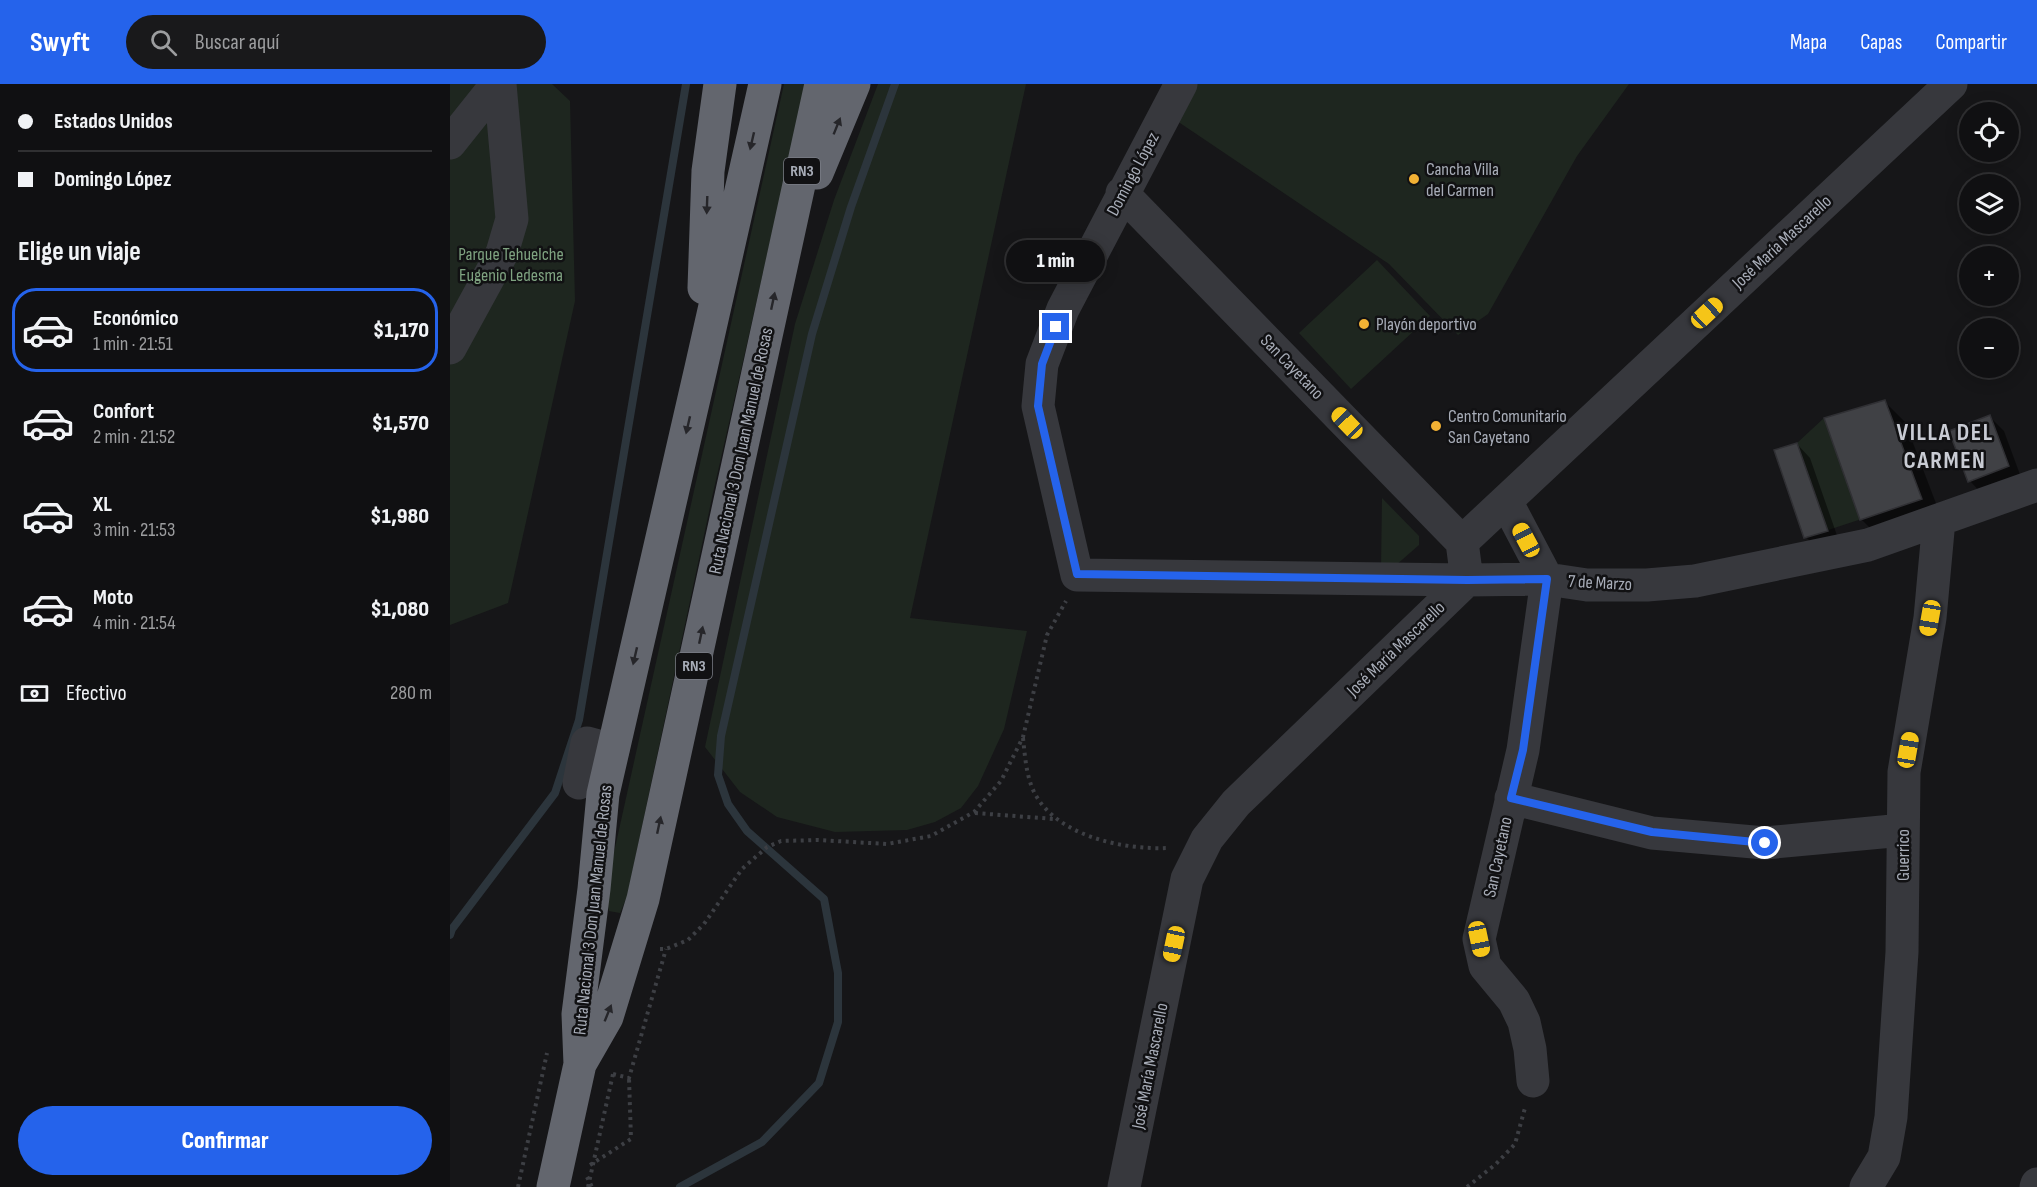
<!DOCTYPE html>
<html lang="es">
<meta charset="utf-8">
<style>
:root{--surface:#101012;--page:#19191b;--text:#f1f3f6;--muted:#9c9d9f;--line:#303032;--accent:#2563eb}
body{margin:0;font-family:"Sofia Sans Condensed",sans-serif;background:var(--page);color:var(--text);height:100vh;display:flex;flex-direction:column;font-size:22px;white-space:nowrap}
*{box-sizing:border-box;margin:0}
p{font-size:20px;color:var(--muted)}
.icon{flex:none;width:33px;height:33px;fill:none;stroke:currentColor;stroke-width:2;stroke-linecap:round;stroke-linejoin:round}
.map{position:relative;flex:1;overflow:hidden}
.details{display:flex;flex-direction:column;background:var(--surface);width:450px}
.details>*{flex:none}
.guide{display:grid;align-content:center;height:132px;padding:0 18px;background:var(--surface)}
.buttons{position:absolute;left:1509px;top:18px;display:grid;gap:12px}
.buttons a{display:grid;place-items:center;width:60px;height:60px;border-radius:50%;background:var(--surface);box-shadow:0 3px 15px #0003,0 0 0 2px var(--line);font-size:30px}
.end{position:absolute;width:27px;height:27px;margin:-14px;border:8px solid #2563eb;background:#fff;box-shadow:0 0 0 3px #fff}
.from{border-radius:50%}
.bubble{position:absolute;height:42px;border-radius:21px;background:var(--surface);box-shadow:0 3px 15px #0003,0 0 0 2px var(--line);font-size:20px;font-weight:800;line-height:42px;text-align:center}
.car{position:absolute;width:18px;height:36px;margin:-18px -9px;border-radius:8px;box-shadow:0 0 4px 2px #0007;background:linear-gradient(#f5c518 24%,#345 0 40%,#f5c518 0 76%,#345 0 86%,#f5c518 0)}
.guide b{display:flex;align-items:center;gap:21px;height:57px;font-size:22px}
.guide b+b{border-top:2px solid var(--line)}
.guide i{width:15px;height:15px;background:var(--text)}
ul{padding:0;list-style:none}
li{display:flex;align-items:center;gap:18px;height:84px;margin:0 12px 9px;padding:0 6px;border:3px solid transparent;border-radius:24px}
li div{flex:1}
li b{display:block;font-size:22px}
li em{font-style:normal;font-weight:800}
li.selected{border-color:var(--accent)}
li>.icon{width:54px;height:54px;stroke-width:1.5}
h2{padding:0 18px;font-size:27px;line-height:72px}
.pay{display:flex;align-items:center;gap:15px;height:66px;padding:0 18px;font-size:22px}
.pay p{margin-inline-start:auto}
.action{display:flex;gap:12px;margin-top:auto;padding:12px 18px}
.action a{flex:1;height:69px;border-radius:36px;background:var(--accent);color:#fff;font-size:24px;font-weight:800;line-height:69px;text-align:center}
header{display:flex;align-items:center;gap:36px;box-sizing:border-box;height:84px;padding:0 30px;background:var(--accent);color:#fff}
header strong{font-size:28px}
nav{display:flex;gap:33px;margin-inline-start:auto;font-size:21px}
.search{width:420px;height:54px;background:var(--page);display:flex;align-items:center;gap:15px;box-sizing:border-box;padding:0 21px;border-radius:33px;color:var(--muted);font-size:22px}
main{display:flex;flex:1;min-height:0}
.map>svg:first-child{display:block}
.green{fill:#1e261f}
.shadow{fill:#0007}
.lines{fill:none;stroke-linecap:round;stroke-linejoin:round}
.stream{stroke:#2c353c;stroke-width:8}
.building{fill:#404145;stroke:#303034;stroke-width:1.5}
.path{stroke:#3d3f44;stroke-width:4;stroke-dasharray:3 4.5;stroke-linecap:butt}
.minor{stroke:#37383d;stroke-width:33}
.highway{stroke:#63666e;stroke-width:33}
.path-bridge{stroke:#3d3f44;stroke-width:4;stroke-dasharray:3 4.5;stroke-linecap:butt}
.oneway{fill:#26262a}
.route{stroke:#2563eb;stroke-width:8}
.poi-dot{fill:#f2b134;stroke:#111113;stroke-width:2}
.labels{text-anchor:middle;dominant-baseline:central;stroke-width:5;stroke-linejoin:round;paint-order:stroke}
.shield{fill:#111113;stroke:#7b7e86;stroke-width:1.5}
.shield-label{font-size:16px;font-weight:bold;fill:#a8adb8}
.poi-label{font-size:18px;fill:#a8adb8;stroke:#111113;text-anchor:start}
.street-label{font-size:18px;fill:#a8adb8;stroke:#111113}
.park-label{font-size:18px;fill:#7fa381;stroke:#111113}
.district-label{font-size:24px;font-weight:bold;letter-spacing:1.5px;fill:#c9ccd4;stroke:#111113}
</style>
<header>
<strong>Swyft</strong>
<div class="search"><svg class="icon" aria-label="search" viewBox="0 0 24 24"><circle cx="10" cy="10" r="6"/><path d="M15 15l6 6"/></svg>Buscar aquí</div>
<nav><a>Mapa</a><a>Capas</a><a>Compartir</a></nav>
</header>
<main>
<section class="details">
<div class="guide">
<b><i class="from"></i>Estados Unidos</b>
<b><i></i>Domingo López</b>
</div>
<h2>Elige un viaje</h2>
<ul>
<li class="selected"><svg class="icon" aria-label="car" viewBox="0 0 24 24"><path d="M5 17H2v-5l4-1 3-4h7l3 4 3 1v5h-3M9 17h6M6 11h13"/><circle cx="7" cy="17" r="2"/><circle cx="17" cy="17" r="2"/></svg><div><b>Económico</b><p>1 min · 21:51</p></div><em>$1,170</em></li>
<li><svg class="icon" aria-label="car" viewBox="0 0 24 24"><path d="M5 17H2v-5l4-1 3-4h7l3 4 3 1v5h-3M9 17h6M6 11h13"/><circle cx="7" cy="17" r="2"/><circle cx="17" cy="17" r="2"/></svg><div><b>Confort</b><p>2 min · 21:52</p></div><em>$1,570</em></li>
<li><svg class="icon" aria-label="car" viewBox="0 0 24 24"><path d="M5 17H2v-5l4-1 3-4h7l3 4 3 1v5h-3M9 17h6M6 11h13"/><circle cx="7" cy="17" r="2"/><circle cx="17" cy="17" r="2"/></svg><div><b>XL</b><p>3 min · 21:53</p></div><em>$1,980</em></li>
<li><svg class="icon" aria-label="car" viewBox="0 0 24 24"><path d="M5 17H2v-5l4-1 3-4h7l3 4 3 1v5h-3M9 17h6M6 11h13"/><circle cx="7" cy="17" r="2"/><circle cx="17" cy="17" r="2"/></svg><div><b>Moto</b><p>4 min · 21:54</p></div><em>$1,080</em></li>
</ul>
<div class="pay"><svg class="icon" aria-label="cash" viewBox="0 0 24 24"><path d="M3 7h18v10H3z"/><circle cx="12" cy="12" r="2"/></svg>Efectivo<p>280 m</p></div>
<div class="action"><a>Confirmar</a></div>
</section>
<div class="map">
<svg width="1587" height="1103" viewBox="0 0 1587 1103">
<rect width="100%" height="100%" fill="#161618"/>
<!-- green -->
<path class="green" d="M0 0H102L120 17 125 217 58 519 0 541Z
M334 0H356L263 409 177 813 170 829 159 827 155 809Z
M428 0H576L460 534 577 547 554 645 528 702 511 724 485 738 457 746 385 748 327 733 290 708 255 663 345 240 384 116Z
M747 0H1179L1127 72 1038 230 1008 251 939 180 727 37Z
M927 176 980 232 901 305 849 249Z
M1435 316 1472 415 1354 454 1324 366 1347 359 1374 334Z
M932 414 969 452V461L945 482 931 485Z"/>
<!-- shadow -->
<path class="shadow" d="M1435 318 1455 338 1492 435 1432 456 1411 435Z
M1540 333 1554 347 1572 396 1533 411 1520 397Z
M1347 360 1360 374 1390 460 1369 467 1356 453Z"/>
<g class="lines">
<!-- stream -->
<path class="stream" d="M0 851 2 845 105 709 129 636 236 0
M230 1103 312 1058 369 999 388 938V889L374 815 297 747 278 720 268 691 271 652 362 250 401 123 445 0"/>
</g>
<!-- building -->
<path class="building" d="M1435 316 1472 415 1410 436 1374 334Z
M1540 331 1559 382 1518 398 1499 347Z
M1347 359 1378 447 1354 454 1324 366Z"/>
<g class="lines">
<!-- path -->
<path class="path" d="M573 654C575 672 576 691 584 708 606 752 673 766 718 764
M525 729 604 735
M210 865H216L238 856 254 840 292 785 317 763 331 757 368 756 437 760 481 752 524 728 551 697 573 653 597 551 616 517
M163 990 179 994 216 865
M140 1081 181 1055 179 994
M137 1093 142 1103
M68 1103 97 969
M1017 1103 1046 1080 1065 1060 1075 1024"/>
<!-- minor -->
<path class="minor" d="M731 0 613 225 592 280 588 322 627 491 1017 496 1097 495 1137 501H1197L1245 497 1418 461 1587 401
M0 59 47 0
M672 109 1012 458
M0 264 52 169 62 135 50 0
M1056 417 1097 495 1073 666 1029 855 1035 882 1064 917 1074 938 1080 965 1083 997
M129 699 137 659 163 666
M1061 714 1202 749 1315 759 1453 746
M674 1103 737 795 757 755 786 719 1017 496 1012 458 1501 0
M1416 1103 1434 1073 1441 1033 1452 868 1454 688 1480 534 1489 436
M1586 1103 1587 1100"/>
<!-- highway -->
<path class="highway" d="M367 89 404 0
M254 204 258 87 270 0
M130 980 157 933 193 815 371 0
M103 1103 130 980 128 930 144 805 153 710 251 284 315 0"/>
<!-- path-bridge -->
<path class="path-bridge" d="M138 1103 163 990"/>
</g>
<!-- one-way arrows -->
<defs><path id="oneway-solid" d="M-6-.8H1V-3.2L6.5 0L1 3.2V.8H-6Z" transform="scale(1.5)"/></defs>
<g class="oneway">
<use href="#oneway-solid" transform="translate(387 42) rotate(-68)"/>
<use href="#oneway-solid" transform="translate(302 57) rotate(103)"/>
<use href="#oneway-solid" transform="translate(257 121) rotate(92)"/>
<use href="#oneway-solid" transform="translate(323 217) rotate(-78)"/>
<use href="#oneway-solid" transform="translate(238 341) rotate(103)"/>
<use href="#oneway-solid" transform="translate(251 551) rotate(-78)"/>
<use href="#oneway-solid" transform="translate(185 572) rotate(103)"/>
<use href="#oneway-solid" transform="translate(209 741) rotate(-78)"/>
<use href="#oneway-solid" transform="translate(158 929) rotate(-68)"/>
</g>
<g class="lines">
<!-- route -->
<path class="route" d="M606 243 592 280 588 322 627 490 1017 496 1097 495 1073 666 1061 714 1202 748 1315 759"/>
</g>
<!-- markers -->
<g class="poi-dot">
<circle cx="964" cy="95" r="6"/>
<circle cx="914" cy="240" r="6"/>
<circle cx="986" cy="342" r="6"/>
</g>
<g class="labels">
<!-- shield labels -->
<g class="shield">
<rect x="334" y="74" width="36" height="26" rx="4.5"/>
<rect x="226" y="569" width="36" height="26" rx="4.5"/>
</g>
<g class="shield-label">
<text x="352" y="87">RN3</text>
<text x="244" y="582">RN3</text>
</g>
<!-- poi labels -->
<g class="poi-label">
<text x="976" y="85">Cancha Villa<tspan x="976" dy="21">del Carmen</tspan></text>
<text x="926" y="240">Playón deportivo</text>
<text x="998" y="332">Centro Comunitario<tspan x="998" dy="21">San Cayetano</tspan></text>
</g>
<!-- street labels -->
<g class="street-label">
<text transform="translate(683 90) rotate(-62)">Domingo López</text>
<text transform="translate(1332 158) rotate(-43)">José María Mascarello</text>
<text transform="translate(842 283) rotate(46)">San Cayetano</text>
<text transform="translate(291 367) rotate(-78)">Ruta Nacional 3 Don Juan Manuel de Rosas</text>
<text transform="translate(1150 499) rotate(3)">7 de Marzo</text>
<text transform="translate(946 565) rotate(-44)">José María Mascarello</text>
<text transform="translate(1453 771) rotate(-90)">Guerrico</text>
<text transform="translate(1048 773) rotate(-78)">San Cayetano</text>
<text transform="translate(143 826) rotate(-84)">Ruta Nacional 3 Don Juan Manuel de Rosas</text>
<text transform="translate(700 982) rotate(-79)">José María Mascarello</text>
</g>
<!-- park labels -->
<g class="park-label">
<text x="61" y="170">Parque Tehuelche<tspan x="61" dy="21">Eugenio Ledesma</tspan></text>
</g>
<!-- district labels -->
<g class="district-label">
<text x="1495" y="348">VILLA DEL<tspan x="1495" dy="28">CARMEN</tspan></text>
</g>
</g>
</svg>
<div class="buttons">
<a><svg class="icon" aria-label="locate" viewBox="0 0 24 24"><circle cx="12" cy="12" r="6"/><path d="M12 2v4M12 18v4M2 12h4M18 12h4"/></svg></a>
<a><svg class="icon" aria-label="layers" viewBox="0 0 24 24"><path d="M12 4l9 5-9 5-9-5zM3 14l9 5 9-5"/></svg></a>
<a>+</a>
<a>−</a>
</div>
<i class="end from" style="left:1315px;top:759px"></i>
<i class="end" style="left:606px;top:243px"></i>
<div class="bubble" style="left:556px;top:156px;width:99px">1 min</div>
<i class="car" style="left:1257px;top:229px;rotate:47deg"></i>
<i class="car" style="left:897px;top:339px;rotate:316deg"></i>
<i class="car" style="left:1076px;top:456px;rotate:332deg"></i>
<i class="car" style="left:1480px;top:534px;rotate:190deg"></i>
<i class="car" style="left:1458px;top:666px;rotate:10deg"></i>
<i class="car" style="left:1029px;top:855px;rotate:168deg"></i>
<i class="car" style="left:724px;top:860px;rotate:192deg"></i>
</div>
</main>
